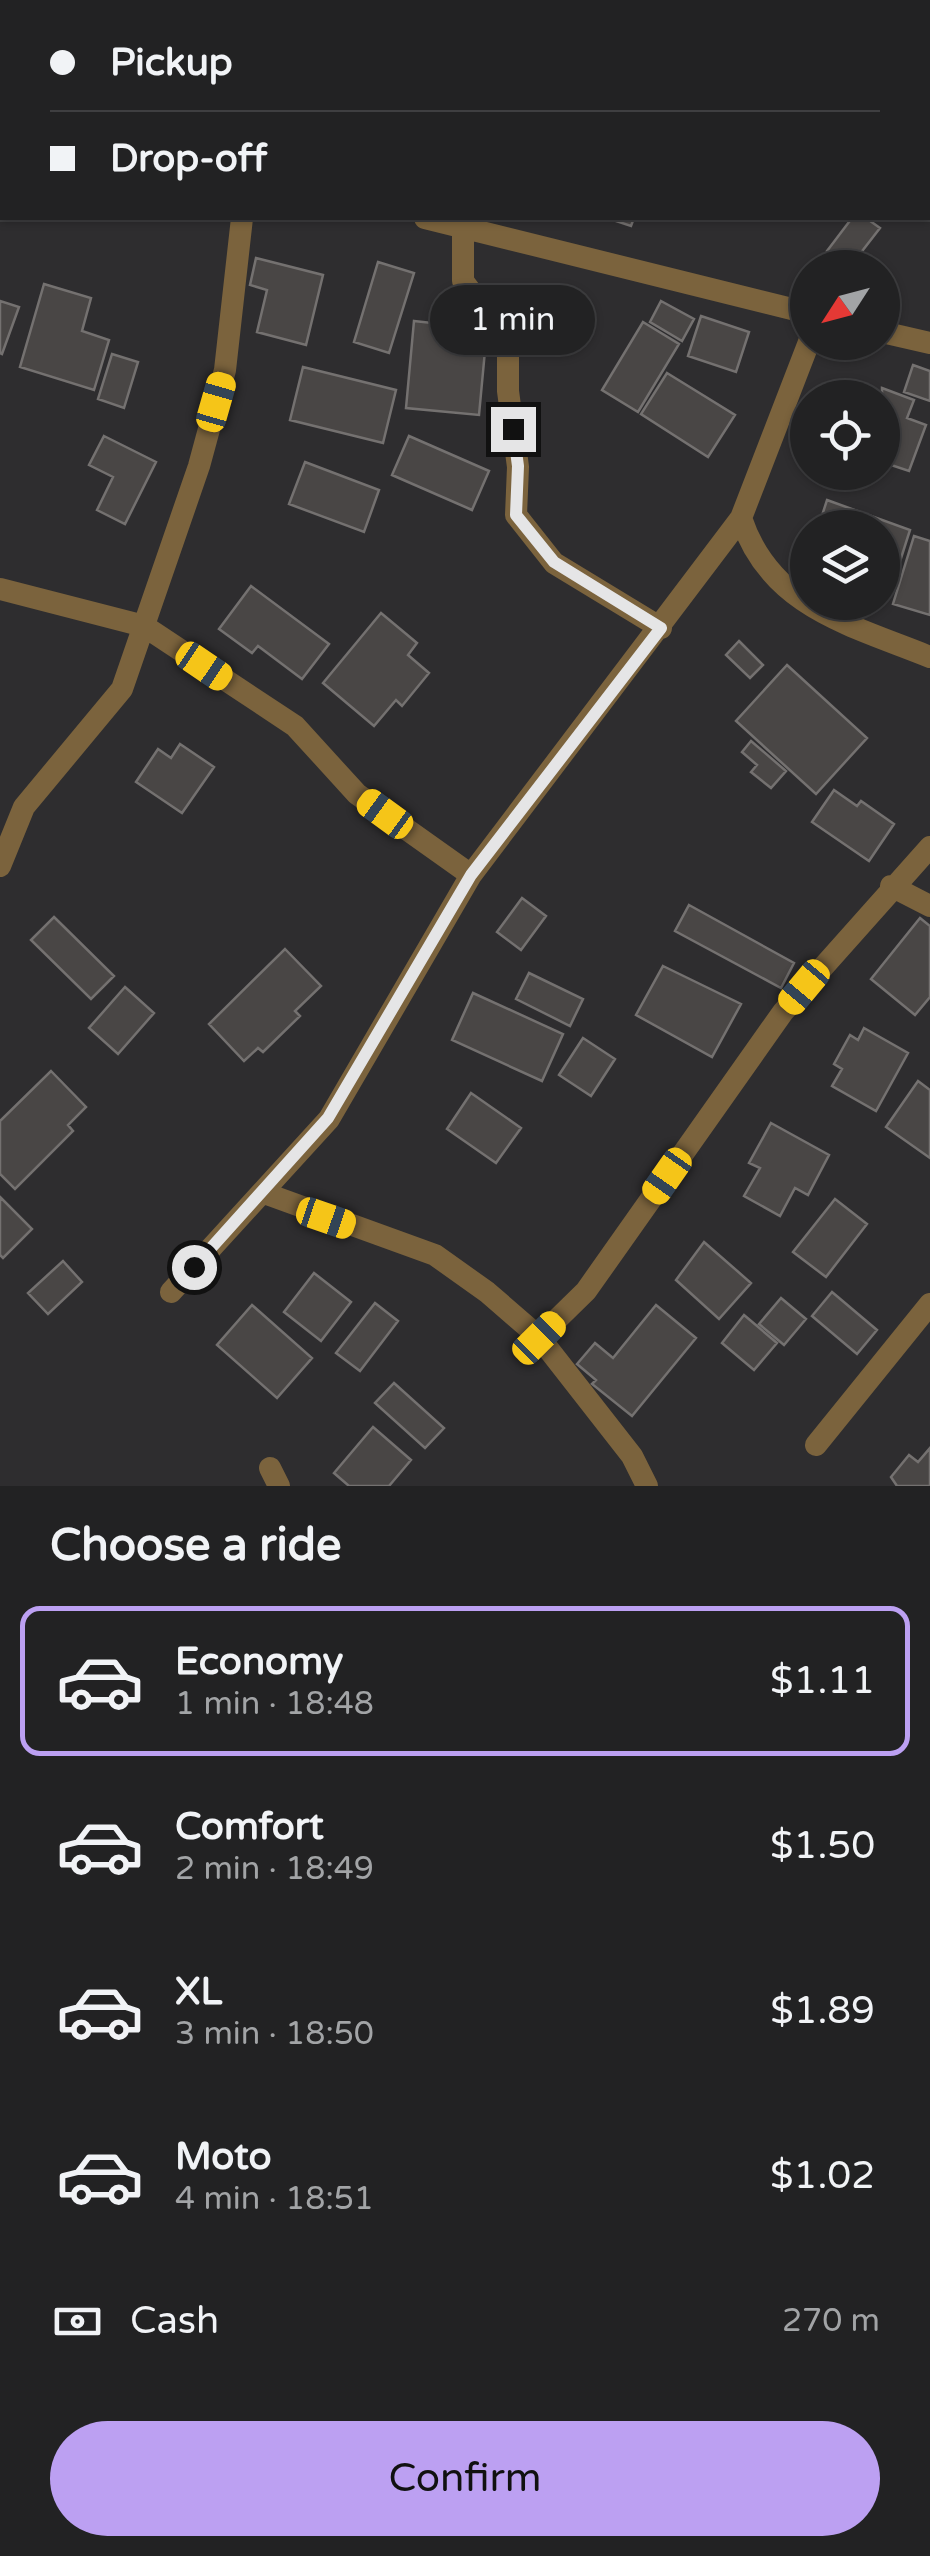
<!DOCTYPE html>
<meta charset="utf-8">
<style>
:root{--surface:#222223;--page:#2a2a2b;--text:#f1f3f6;--muted:#a2a4a6;--line:#3f3f41;--accent:#bca0f2}
body{margin:0;font-family:"Varela Round",sans-serif;background:var(--page);color:var(--text);height:100vh;display:flex;flex-direction:column;font-size:38px;white-space:nowrap}
*{box-sizing:border-box;margin:0}
p{font-size:32px;color:var(--muted)}
.icon{flex:none;width:55px;height:55px;fill:none;stroke:currentColor;stroke-width:2;stroke-linecap:round;stroke-linejoin:round}
.map{position:relative;height:1486px;overflow:hidden}
.panel{display:flex;flex-direction:column;background:var(--surface);flex:1}
.panel>*{flex:none}
.top-card{position:absolute;left:0px;top:0px;width:930px;height:220px;box-shadow:0 2px 8px #0004,0 0 0 2px var(--line);display:grid;align-content:center;height:220px;padding:0 50px;background:var(--surface)}
.needle{width:65px;rotate:234deg}
.fabs{position:absolute;left:790px;top:250px;display:grid;gap:20px}
.fabs a{display:grid;place-items:center;width:110px;height:110px;border-radius:50%;background:var(--surface);box-shadow:0 2px 8px #0004,0 0 0 2px var(--line);font-size:50px}
.end{position:absolute;width:45px;height:45px;margin:-22px;border:12px solid #e5e5e6;background:#111;box-shadow:0 0 0 5px #111}
.from{border-radius:50%}
.bubble{position:absolute;height:70px;border-radius:35px;background:var(--surface);box-shadow:0 2px 8px #0004,0 0 0 2px var(--line);font-size:32px;font-weight:600;line-height:70px;text-align:center}
.car{position:absolute;width:30px;height:60px;margin:-30px -15px;border-radius:12px;box-shadow:0 0 8px 2px #0007;background:linear-gradient(#f5c518 24%,#345 0 40%,#f5c518 0 76%,#345 0 86%,#f5c518 0)}
.top-card b{display:flex;align-items:center;gap:35px;height:95px;font-size:38px}
.top-card b+b{border-top:2px solid var(--line)}
.top-card i{width:25px;height:25px;background:var(--text)}
ul{padding:0;list-style:none}
li{display:flex;align-items:center;gap:30px;height:150px;margin:0 20px 15px;padding:0 30px;border:5px solid transparent;border-radius:20px}
li div{flex:1}
li b{display:block;font-size:38px}
li em{font-style:normal;font-weight:600}
li.on{border-color:var(--accent)}
li>.icon{width:90px;height:90px;stroke-width:1.5}
h2{padding:0 50px;font-size:45px;line-height:120px}
.pay{display:flex;align-items:center;gap:25px;height:110px;padding:0 50px;font-size:38px}
.pay p{margin-inline-start:auto}
.primary-button{display:flex;gap:20px;margin-top:auto;padding:20px 50px}
.primary-button a{flex:1;height:115px;border-radius:60px;background:var(--accent);color:#111;font-size:40px;font-weight:600;line-height:115px;text-align:center}
.map>svg:first-child{display:block}
.building{fill:#494645;stroke:#747170;stroke-width:2.5}
.lines{fill:none;stroke-linecap:round;stroke-linejoin:round}
.minor{stroke:#7b633d;stroke-width:22}
.route{stroke:#e5e5e6;stroke-width:12}
</style>
<div class="map">
<svg width="930" height="1486" viewBox="0 0 930 1486">
<rect width="100%" height="100%" fill="#2e2d2f"/>
<!-- building -->
<path class="building" d="M540 0H611L539 2Z
M607 218H634L631 226Z
M852 218H866L880 228 849 268 827 251Z
M256 258 323 275 306 345 257 332 267 290 250 285Z
M378 262 414 273 389 353 354 342Z
M44 284 91 298 82 331 109 340 94 390 20 367Z
M0 301 19 307 2 354 0 353Z
M661 301 694 319 682 341 650 322Z
M701 316 749 332 736 372 688 356Z
M414 321 487 329 479 415 406 408Z
M643 322 679 344 638 412 602 390Z
M112 354 138 362 124 408 98 399Z
M913 365 930 371V401L904 392Z
M303 367 396 390 383 443 290 420Z
M667 373 735 415 708 457 641 414Z
M882 388 914 400 907 418 926 425 909 471 882 462Z
M104 436 156 462 125 524 97 510 113 477 89 465Z
M409 436 489 471 472 510 392 475Z
M305 462 379 490 364 532 289 504Z
M827 500 910 530 889 596 882 593V528H818Z
M914 536 930 541V615L893 604Z
M251 586 329 644 302 679 258 646 252 653 219 629Z
M381 613 417 643 408 655 429 673 402 706 396 700 374 726 323 683Z
M739 641 763 665 750 678 726 655Z
M787 665 867 738 816 794 736 721Z
M751 741 786 771 771 788 751 772 757 765 742 752Z
M180 744 214 767 182 813 136 782 158 749 171 758Z
M834 790 857 806 861 801 894 824 869 861 812 822Z
M522 898 546 916 521 950 497 932Z
M689 905 794 963 781 988 675 931Z
M54 917 114 976 91 999 31 940Z
M920 918 930 926V997L915 1015 871 979Z
M285 949 321 986 295 1011 300 1016 263 1052 258 1048 244 1061 209 1024Z
M663 966 741 1004 712 1057 636 1015Z
M529 973 583 999 570 1026 516 999Z
M125 987 154 1013 118 1054 89 1028Z
M473 993 563 1034 542 1081 452 1040Z
M864 1028 908 1053 876 1111 832 1086 842 1069 834 1064 850 1035 858 1040Z
M583 1038 615 1059 591 1096 559 1075Z
M51 1071 86 1107 68 1125 73 1131 15 1189 0 1174V1121Z
M918 1081 930 1090V1158L886 1127Z
M471 1093 521 1128 496 1163 447 1129Z
M771 1123 829 1155 808 1195 795 1188 780 1216 744 1196 760 1168 749 1163Z
M0 1197 32 1229 3 1258 0 1255Z
M835 1199 867 1224 826 1277 793 1252Z
M704 1242 751 1283 719 1319 676 1280Z
M63 1261 82 1282 48 1314 28 1293Z
M314 1273 351 1302 321 1341 284 1312Z
M832 1292 877 1330 857 1354 812 1316Z
M781 1298 806 1319 784 1345 759 1324Z
M375 1303 398 1321 360 1371 336 1353Z
M252 1305 312 1358 277 1398 217 1345Z
M656 1305 696 1338 632 1416 592 1384 596 1380 577 1364 595 1343 613 1358Z
M744 1315 777 1343 754 1370 722 1343Z
M394 1383 444 1428 425 1448 375 1403Z
M373 1427 411 1460 389 1486H349L334 1473Z
M930 1448V1486H897L891 1477 909 1455 918 1462Z"/>
<g class="lines">
<!-- minor -->
<path class="minor" d="M73 2 74 0
M469 2 470 0
M0 96 2 93
M425 218 808 313
M463 228V281L508 341V391L518 467 516 515 554 563 661 628
M882 332 930 343
M809 342 741 518C770 607 851 625 930 657
M0 589 144 626 295 726 357 794 471 875
M0 866 24 807 122 689 199 466 225 370 242 218
M891 886 930 906
M264 1193 435 1255 487 1292 539 1337 632 1456 647 1486
M171 1292 329 1119 471 875 741 518
M539 1337 586 1291 783 1012 930 847
M816 1445 930 1304
M270 1468 279 1486"/>
</g>
<g class="lines">
<!-- route -->
<path class="route" d="M194 1267 328 1118 471 875 661 628 554 562 516 515 518 466 513 429"/>
</g>
</svg>
<div class="fabs">
<a><svg class="needle" viewBox="-14 -14 28 28"><path d="M0-13l5 13h-10z" fill="#e53935"/><path d="M0 13l5-13h-10z" fill="#a2a4a6"/></svg></a>
<a><svg class="icon" aria-label="locate" viewBox="0 0 24 24"><circle cx="12" cy="12" r="6"/><path d="M12 2v4M12 18v4M2 12h4M18 12h4"/></svg></a>
<a><svg class="icon" aria-label="layers" viewBox="0 0 24 24"><path d="M12 4l9 5-9 5-9-5zM3 14l9 5 9-5"/></svg></a>
</div>
<i class="end from" style="left:194px;top:1267px"></i>
<i class="end" style="left:513px;top:429px"></i>
<div class="bubble" style="left:430px;top:285px;width:165px">1 min</div>
<i class="car" style="left:216px;top:402px;rotate:16deg"></i>
<i class="car" style="left:204px;top:666px;rotate:124deg"></i>
<i class="car" style="left:385px;top:814px;rotate:306deg"></i>
<i class="car" style="left:804px;top:987px;rotate:220deg"></i>
<i class="car" style="left:667px;top:1176px;rotate:215deg"></i>
<i class="car" style="left:326px;top:1218px;rotate:109deg"></i>
<i class="car" style="left:539px;top:1338px;rotate:45deg"></i>
<div class="top-card">
<b><i class="from"></i>Pickup</b>
<b><i></i>Drop-off</b>
</div>
</div>
<section class="panel">
<h2>Choose a ride</h2>
<ul>
<li class="on"><svg class="icon" aria-label="car" viewBox="0 0 24 24"><path d="M5 17H2v-5l4-1 3-4h7l3 4 3 1v5h-3M9 17h6M6 11h13"/><circle cx="7" cy="17" r="2"/><circle cx="17" cy="17" r="2"/></svg><div><b>Economy</b><p>1 min · 18:48</p></div><em>$1.11</em></li>
<li><svg class="icon" aria-label="car" viewBox="0 0 24 24"><path d="M5 17H2v-5l4-1 3-4h7l3 4 3 1v5h-3M9 17h6M6 11h13"/><circle cx="7" cy="17" r="2"/><circle cx="17" cy="17" r="2"/></svg><div><b>Comfort</b><p>2 min · 18:49</p></div><em>$1.50</em></li>
<li><svg class="icon" aria-label="car" viewBox="0 0 24 24"><path d="M5 17H2v-5l4-1 3-4h7l3 4 3 1v5h-3M9 17h6M6 11h13"/><circle cx="7" cy="17" r="2"/><circle cx="17" cy="17" r="2"/></svg><div><b>XL</b><p>3 min · 18:50</p></div><em>$1.89</em></li>
<li><svg class="icon" aria-label="car" viewBox="0 0 24 24"><path d="M5 17H2v-5l4-1 3-4h7l3 4 3 1v5h-3M9 17h6M6 11h13"/><circle cx="7" cy="17" r="2"/><circle cx="17" cy="17" r="2"/></svg><div><b>Moto</b><p>4 min · 18:51</p></div><em>$1.02</em></li>
</ul>
<div class="pay"><svg class="icon" aria-label="cash" viewBox="0 0 24 24"><path d="M3 7h18v10H3z"/><circle cx="12" cy="12" r="2"/></svg>Cash<p>270 m</p></div>
<div class="primary-button"><a>Confirm</a></div>
</section>
